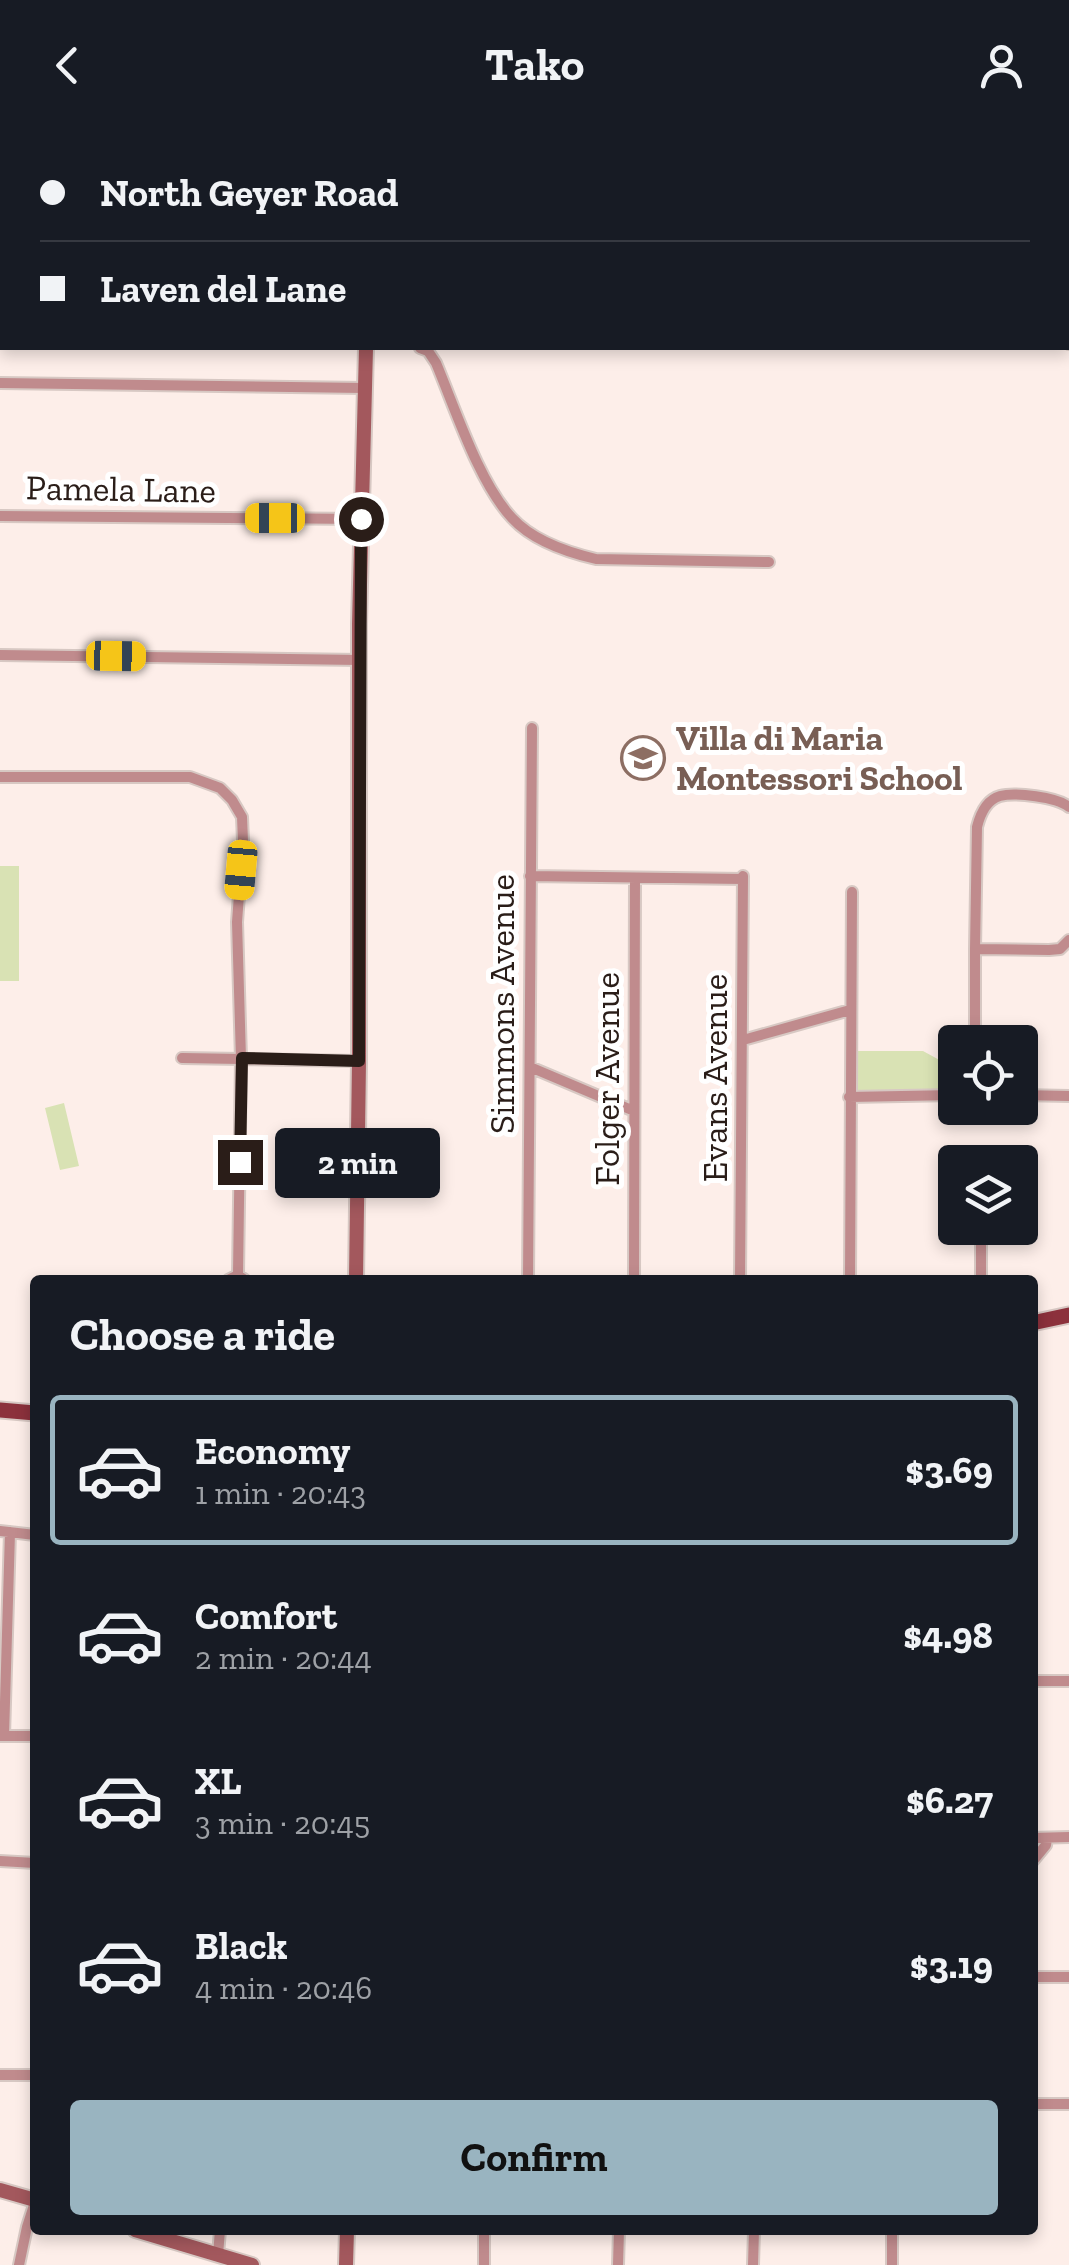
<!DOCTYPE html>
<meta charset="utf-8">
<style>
:root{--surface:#171b24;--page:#20242c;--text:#f1f3f6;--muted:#9ea1a6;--line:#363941;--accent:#99b4c0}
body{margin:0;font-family:"Zilla Slab",serif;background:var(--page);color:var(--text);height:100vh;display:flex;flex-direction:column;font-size:38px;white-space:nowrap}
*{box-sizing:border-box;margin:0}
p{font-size:32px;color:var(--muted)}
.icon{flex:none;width:55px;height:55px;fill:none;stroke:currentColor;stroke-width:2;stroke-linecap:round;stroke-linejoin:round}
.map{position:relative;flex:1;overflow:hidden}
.details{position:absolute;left:30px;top:1145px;width:1008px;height:960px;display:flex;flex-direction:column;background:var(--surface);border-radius:10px;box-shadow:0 5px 15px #0003}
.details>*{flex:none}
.guide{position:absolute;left:0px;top:0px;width:1070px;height:220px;box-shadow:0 5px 15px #0003;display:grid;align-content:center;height:220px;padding:0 40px;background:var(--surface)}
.tools{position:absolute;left:938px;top:895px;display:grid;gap:20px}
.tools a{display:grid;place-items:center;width:100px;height:100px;border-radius:10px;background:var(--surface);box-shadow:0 5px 15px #0003;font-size:50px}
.end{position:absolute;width:45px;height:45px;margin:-22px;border:12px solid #2a1d18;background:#fff;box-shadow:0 0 0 5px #fff}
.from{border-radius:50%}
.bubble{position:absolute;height:70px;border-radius:10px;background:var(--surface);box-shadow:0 5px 15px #0003;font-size:32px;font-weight:700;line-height:70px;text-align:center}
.car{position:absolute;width:30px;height:60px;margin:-30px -15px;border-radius:12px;box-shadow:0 0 8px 2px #0007;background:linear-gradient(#f5c518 24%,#345 0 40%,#f5c518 0 76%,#345 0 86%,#f5c518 0)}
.guide b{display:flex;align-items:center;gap:35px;height:95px;font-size:38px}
.guide b+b{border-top:2px solid var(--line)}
.guide i{width:25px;height:25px;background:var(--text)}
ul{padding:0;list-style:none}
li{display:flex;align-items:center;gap:30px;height:150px;margin:0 20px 15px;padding:0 20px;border:5px solid transparent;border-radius:10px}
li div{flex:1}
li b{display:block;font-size:38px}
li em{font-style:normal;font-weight:700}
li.current{border-color:var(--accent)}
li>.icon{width:90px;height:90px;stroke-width:1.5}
h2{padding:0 40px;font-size:45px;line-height:120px}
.action{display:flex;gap:20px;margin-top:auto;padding:20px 40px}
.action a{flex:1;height:115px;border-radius:10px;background:var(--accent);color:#111;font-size:40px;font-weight:700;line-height:115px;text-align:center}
header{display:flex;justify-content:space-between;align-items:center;height:130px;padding:0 40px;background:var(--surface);font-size:45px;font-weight:700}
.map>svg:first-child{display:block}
.green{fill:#d9e2b4}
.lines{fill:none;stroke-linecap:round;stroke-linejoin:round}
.street-casing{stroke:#d7c8c3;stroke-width:14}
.secondary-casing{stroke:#d7c8c3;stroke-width:18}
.primary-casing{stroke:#d7c8c3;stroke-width:19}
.street{stroke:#c08b8d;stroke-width:10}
.secondary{stroke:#a3585d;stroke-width:14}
.primary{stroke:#8c313c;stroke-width:15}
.route{stroke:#2a1d18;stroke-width:12}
.labels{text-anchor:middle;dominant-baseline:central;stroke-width:10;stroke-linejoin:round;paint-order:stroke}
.street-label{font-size:35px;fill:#2a1d18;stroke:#fff}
.education-label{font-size:35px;font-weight:bold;fill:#785e54;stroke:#fff;text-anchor:start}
</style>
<header><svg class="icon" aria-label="back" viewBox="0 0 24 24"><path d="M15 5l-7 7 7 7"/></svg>Tako<svg class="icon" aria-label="person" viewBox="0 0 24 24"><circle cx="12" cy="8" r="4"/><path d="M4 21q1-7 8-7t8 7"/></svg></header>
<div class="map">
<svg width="1069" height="2135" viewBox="0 0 1069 2135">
<rect width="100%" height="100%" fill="#fdeee9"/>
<!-- green -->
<path class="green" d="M0 736H19V851H0Z
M853 921H923L945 933 946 963H852Z
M64 973 79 1036 60 1040 45 978Z"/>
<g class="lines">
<!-- street casing -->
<g class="street-casing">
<path id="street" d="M646 0 648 2
M882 2 883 0
M0 81H2
M1068 213 1069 214
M420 218 428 221 436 233C455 278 479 353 512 388 533 411 566 422 596 429L769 432
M0 253 364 258
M0 386 361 389
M0 525 360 530
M0 647H190L220 658 232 670 242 687 243 711 237 792 241 929 238 1145
M1069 677C1057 667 1015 662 1000 666 986 670 980 685 977 697L975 819 1049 820 1060 819 1069 810
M530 746 743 749
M743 910 850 880
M975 912V819
M182 928 359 931
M530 937 634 981
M1020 965 1069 966
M849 967 955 965
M981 1098V1150
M228 1150 238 1145 245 1150
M528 1150 532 598
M634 1150 635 748
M740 1150 743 746
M850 1150 852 762
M0 1401 35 1405
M1032 1551H1069
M1 1606H35
M4 1606 10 1402
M1032 1708 1069 1707
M0 1731 35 1733
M1032 1732 1046 1715 1047 1709
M1032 1847H1069
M0 1945H35
M1032 1974H1069
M218 2125 220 2100
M19 2135 27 2097 35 2072
M484 2135V2100
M618 2135 619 2100
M753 2135 754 2100
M892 2135V2100"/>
</g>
<!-- secondary casing -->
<g class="secondary-casing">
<path id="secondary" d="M369 0V2
M356 1150 359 931V494L366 218
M0 2060 35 2070
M135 2100 252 2135
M346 2135 347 2100"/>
</g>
<!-- primary casing -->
<g class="primary-casing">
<path id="primary" d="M1032 1193 1069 1185
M0 1280 35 1283"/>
</g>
<!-- street -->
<use href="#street" class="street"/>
<!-- secondary -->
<use href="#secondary" class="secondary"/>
<!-- primary -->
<use href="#primary" class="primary"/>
</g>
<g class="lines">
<!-- route -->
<path class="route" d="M240 1032 242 928 359 931 361 389"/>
</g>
<!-- icons -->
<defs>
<g id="school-ring" transform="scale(2.25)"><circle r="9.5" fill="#fff" stroke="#8d6e63" stroke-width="1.5"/><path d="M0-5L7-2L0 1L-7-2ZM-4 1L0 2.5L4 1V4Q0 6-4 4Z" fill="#8d6e63"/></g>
</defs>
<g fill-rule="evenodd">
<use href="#school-ring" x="643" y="628"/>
</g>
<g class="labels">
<!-- street labels -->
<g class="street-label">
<text transform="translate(121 359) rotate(1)">Pamela Lane</text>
<text transform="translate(502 874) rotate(-90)">Simmons Avenue</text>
<text transform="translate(715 948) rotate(-90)">Evans Avenue</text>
<text transform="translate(607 949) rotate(-90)">Folger Avenue</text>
</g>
<!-- education labels -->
<g class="education-label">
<text x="676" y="608">Villa di Maria<tspan x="676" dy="40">Montessori School</tspan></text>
</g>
</g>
</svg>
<div class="tools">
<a><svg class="icon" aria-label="locate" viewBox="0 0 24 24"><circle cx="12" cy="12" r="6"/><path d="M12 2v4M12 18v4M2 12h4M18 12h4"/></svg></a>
<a><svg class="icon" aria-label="layers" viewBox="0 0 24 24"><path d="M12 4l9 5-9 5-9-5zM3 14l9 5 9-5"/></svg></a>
</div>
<i class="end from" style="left:361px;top:389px"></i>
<i class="end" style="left:240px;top:1032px"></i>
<div class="bubble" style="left:275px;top:998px;width:165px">2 min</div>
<i class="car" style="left:275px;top:388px;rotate:270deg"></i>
<i class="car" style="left:116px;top:526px;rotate:91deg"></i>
<i class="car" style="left:241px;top:740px;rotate:185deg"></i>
<div class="guide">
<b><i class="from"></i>North Geyer Road</b>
<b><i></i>Laven del Lane</b>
</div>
<section class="details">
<h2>Choose a ride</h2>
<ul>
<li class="current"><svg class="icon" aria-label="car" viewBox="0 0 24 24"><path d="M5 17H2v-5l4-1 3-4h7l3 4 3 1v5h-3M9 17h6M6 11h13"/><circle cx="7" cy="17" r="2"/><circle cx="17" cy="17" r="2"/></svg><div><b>Economy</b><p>1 min · 20:43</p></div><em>$3.69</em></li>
<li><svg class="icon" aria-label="car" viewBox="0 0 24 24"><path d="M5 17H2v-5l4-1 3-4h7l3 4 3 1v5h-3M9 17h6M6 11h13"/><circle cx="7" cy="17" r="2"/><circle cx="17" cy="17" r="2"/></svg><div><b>Comfort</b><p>2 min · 20:44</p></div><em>$4.98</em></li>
<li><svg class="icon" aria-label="car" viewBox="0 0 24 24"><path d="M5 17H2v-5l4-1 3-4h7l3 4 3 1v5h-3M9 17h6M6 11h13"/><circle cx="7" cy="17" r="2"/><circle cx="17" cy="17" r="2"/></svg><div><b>XL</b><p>3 min · 20:45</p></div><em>$6.27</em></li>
<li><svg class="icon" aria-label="car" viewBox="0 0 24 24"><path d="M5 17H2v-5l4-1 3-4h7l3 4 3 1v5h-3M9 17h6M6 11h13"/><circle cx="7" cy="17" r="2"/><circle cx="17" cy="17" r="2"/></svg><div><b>Black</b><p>4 min · 20:46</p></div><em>$3.19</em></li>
</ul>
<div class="action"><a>Confirm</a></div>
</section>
</div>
